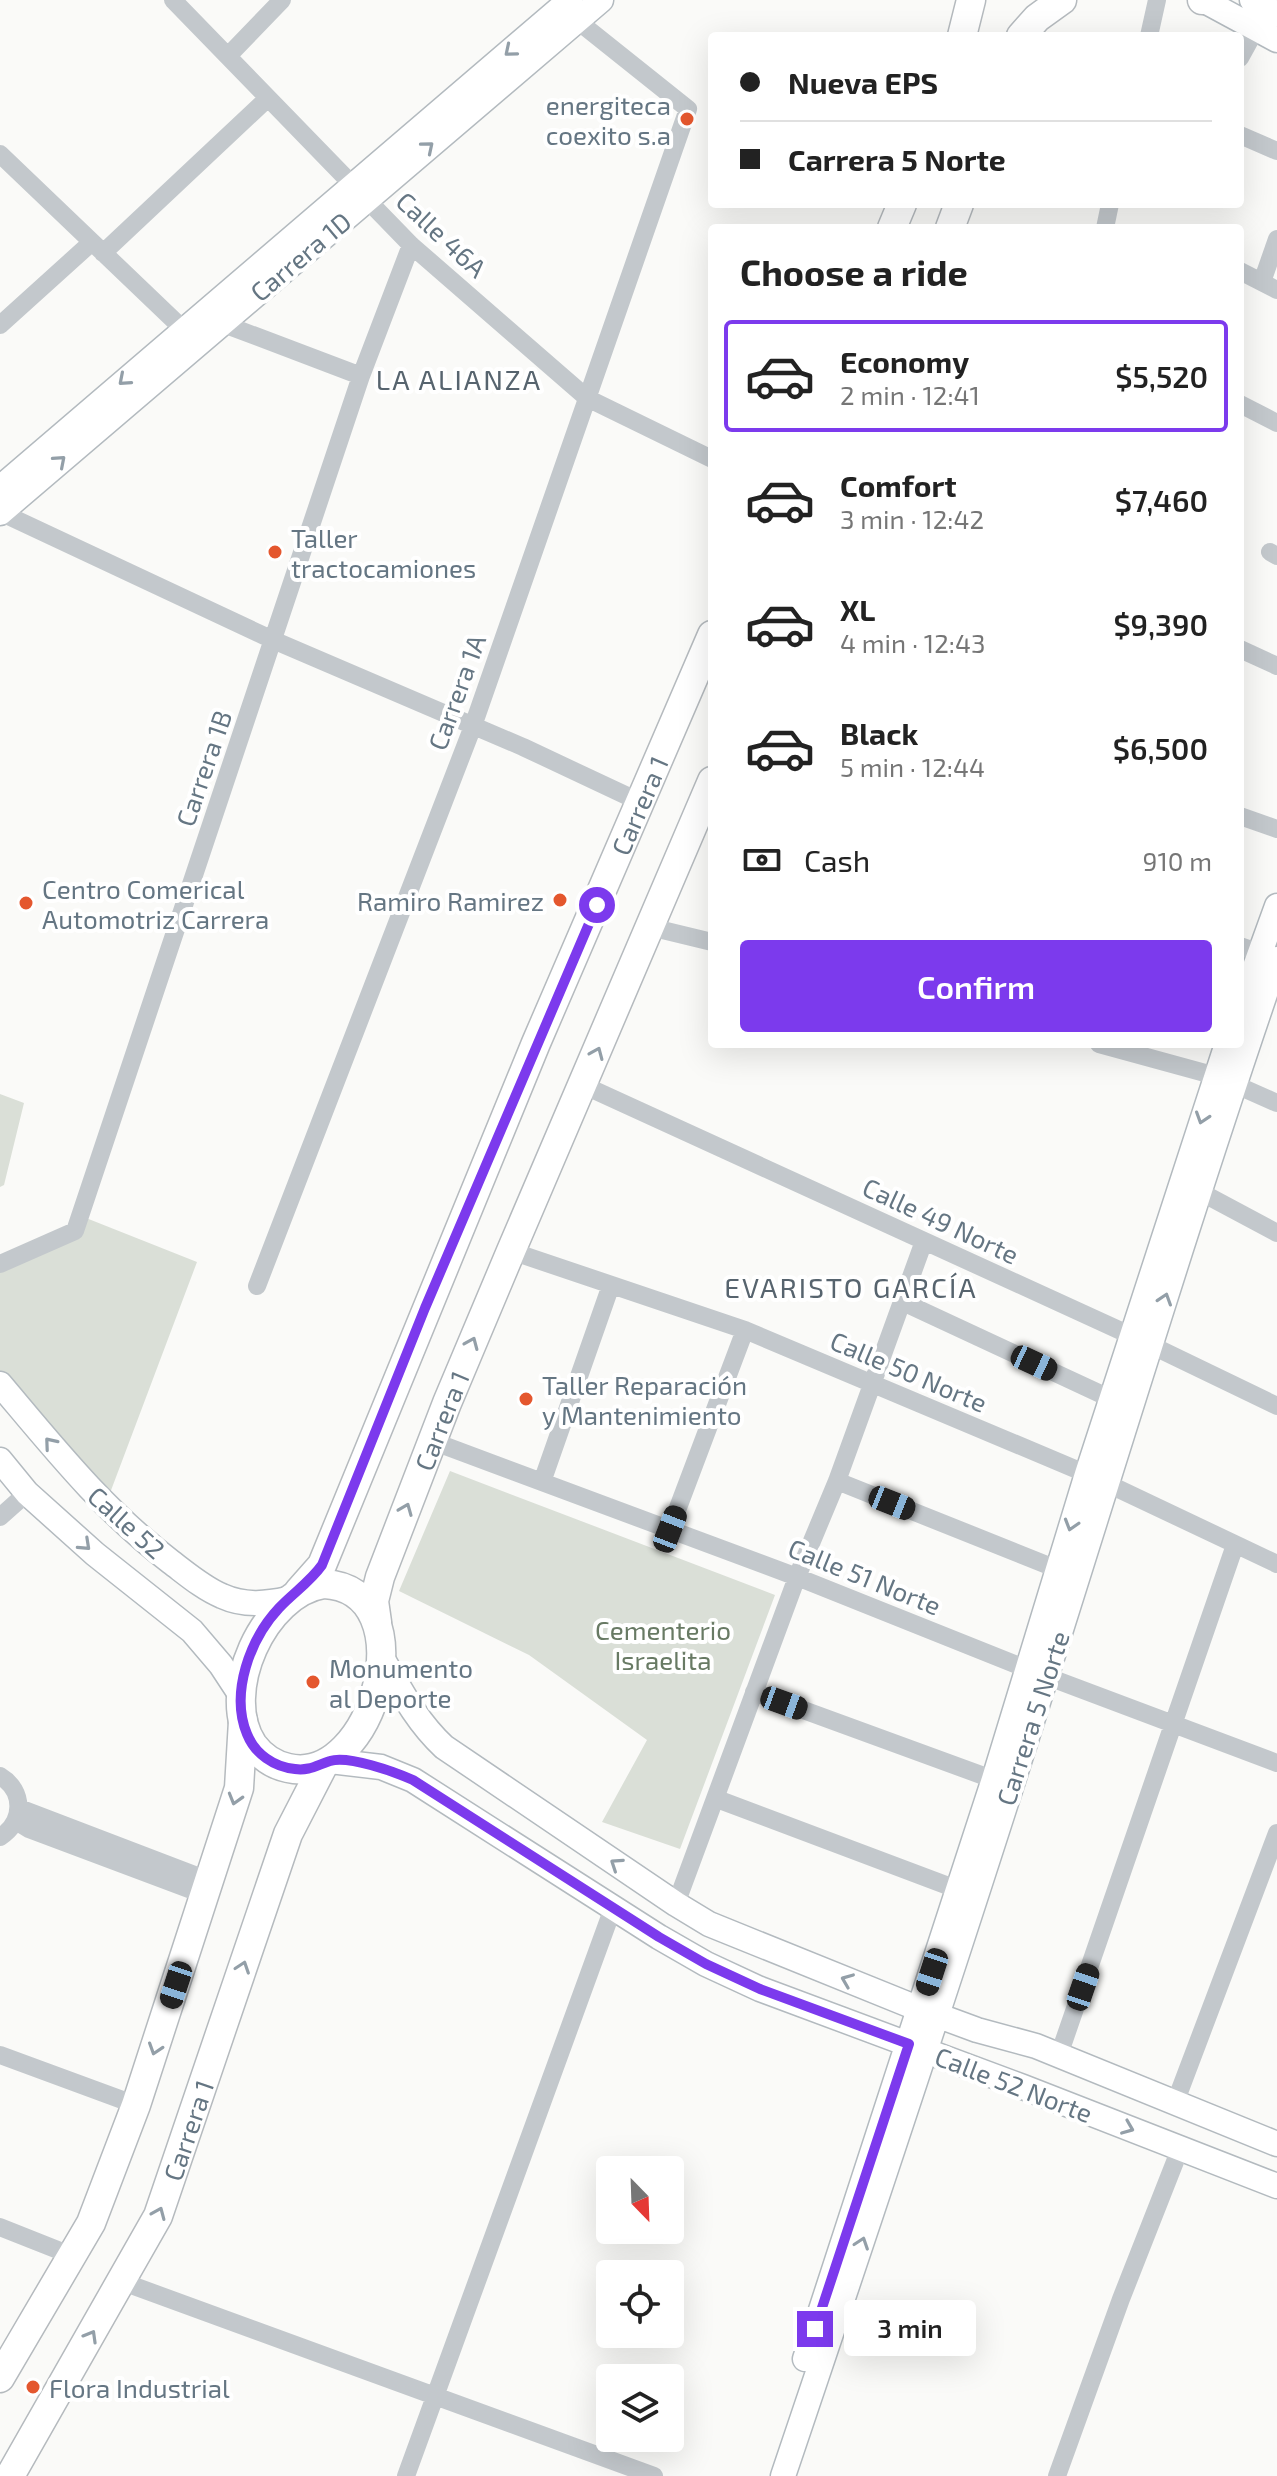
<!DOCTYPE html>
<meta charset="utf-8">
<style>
:root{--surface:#fff;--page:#f2f2f2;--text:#222;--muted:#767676;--line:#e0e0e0;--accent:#7c3aed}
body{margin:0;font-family:"Exo 2",sans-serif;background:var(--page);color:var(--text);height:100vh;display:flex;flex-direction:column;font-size:30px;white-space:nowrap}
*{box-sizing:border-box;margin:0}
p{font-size:26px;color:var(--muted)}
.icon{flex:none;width:44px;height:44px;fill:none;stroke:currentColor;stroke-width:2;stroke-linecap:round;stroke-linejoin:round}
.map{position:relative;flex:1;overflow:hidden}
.panel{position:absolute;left:708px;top:224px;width:536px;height:824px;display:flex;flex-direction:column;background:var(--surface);border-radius:8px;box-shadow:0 8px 32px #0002}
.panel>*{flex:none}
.banner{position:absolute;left:708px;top:32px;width:536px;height:176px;border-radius:8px;box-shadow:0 8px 32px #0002;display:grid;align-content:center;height:176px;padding:0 32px;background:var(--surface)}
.needle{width:52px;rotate:157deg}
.fabs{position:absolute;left:596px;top:2156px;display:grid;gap:16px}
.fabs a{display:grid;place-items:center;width:88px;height:88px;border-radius:8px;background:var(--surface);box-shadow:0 8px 32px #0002;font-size:40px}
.end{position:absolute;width:36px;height:36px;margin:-18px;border:10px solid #7c3aed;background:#fff;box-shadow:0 0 0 4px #fff}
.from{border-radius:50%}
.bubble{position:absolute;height:56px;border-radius:8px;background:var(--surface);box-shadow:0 8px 32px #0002;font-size:26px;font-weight:600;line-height:56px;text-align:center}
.car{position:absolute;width:24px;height:48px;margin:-24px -12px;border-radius:10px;box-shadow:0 0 6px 2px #0007;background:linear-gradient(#222 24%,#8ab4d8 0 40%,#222 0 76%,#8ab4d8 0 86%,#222 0)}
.banner b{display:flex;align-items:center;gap:28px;height:76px;font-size:30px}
.banner b+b{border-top:2px solid var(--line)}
.banner i{width:20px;height:20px;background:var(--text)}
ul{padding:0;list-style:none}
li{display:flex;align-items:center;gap:24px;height:112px;margin:0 16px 12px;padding:0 16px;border:4px solid transparent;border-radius:8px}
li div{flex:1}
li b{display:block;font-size:30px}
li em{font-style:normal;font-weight:600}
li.selected{border-color:var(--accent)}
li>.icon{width:72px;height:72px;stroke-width:1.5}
h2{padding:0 32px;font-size:36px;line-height:96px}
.pay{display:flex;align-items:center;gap:20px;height:88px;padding:0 32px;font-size:30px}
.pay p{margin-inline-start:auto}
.cta{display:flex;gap:16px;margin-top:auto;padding:16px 32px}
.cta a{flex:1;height:92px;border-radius:8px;background:var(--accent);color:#fff;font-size:32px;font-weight:600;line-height:92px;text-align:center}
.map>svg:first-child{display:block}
.green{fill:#dadfd7}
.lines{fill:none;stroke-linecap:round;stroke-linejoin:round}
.secondary-casing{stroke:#b3babf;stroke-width:27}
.primary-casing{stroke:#b5babe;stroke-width:31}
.street{stroke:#c3c8cc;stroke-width:18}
.secondary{stroke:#fff;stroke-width:24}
.primary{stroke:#fff;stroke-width:28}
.oneway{stroke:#939fa8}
.route{stroke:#7c3aed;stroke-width:10}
.poi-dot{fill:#e4572e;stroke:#fff;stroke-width:3}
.labels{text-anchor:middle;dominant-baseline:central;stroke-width:8;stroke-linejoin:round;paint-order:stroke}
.poi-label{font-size:26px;fill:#657683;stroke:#fff;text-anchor:start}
.street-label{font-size:26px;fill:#657683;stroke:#fff}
.park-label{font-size:26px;fill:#687a64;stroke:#fff}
.neighbourhood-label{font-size:28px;letter-spacing:2px;fill:#57646e;stroke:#fff}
</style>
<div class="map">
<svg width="1277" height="2476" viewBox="0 0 1277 2476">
<rect width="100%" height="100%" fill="#fafaf8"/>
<!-- green -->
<path class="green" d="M0 1094 24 1103 4 1185 0 1187Z
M81 1216 197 1262 110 1493 0 1384V1264L75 1231Z
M450 1471 775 1595 680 1849 602 1822 647 1740 529 1655 399 1591Z"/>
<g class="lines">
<!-- secondary casing -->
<g class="secondary-casing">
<path id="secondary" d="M1203 0 1277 40
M1252 0 1277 14
M0 488 570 0
M0 513 601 0
M1240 1008 1277 906
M0 1384C54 1448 103 1510 171 1562 187 1574 203 1588 222 1596 244 1606 266 1604 288 1599
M0 1460 27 1493 95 1554 192 1631 221 1665 242 1697
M381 1656C400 1689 416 1721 444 1747L676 1904 709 1924 912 2006 977 2030 1036 2046 1277 2144
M330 1761 381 1767 413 1780 659 1937 706 1964 760 1989 1023 2087 1277 2186
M805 2359 994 1779 1087 1474 1227 1044
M783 2476C873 2210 962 1944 1046 1677 1122 1437 1195 1197 1277 959"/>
</g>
<!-- primary casing -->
<g class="primary-casing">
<g id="primary">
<path d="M1202 0H1203"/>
<path d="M962 36 971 0"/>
<path d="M1021 36 1037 18 1062 0"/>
<path d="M892 228 902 204"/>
<path d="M950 228 959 204"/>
<path d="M324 1584C428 1589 374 1788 288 1768 274 1765 262 1757 253 1745 218 1693 264 1593 324 1584Z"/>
<path id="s1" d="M299 1591 322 1565 536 1043 712 635"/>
<path id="s2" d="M377 1622 374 1601 380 1577 447 1403 511 1251 712 781"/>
<path d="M0 2378 91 2223 136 2105 239 1788 243 1721"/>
<path id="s3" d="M10 2476 158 2216 288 1834 323 1766"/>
</g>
</g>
<!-- street -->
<path class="street" d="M173 0 411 245 587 398 712 459
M1149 36 1157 0
M228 56 282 0
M1240 58 1256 29
M1240 135 1277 151
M0 154 183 329
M1105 228 1110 204
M103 253 268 98
M1240 271 1277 290
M1262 282 1277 239
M221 323 361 376
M0 325 92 242
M1240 404 1277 423
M0 512 273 640 523 747 640 802
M1270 552 1277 556
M1240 649 1277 666
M1240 816 1277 829
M650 927 712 942
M1240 946 1271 957
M1099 1044 1216 1076 1277 1103
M583 1085 1132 1336 1277 1406
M1191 1187 1277 1233
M511 1251 745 1330 1087 1474 1277 1564
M0 1264 75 1231 361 376 411 245
M257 1286 473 726 688 109 569 14
M903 1302 1120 1403
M432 1441 797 1577 1027 1669 1277 1763
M837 1481 1067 1573
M542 1482 611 1285
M0 1517 27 1493
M670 1529 745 1330
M754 1692 1003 1783
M0 1776C25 1791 24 1822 0 1837
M717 1799 959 1890
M19 1808 210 1881
M16 1821 29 1829 205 1895
M676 1904 797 1577 837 1481 924 1241
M0 2055 136 2105
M1059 2055 1235 1545
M1175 2103 1277 1833
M0 2227 73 2256
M123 2282 654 2476
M406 2476 613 1908
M1057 2476 1121 2299 1180 2149"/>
<!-- secondary -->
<use href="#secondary" class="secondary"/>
<!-- primary -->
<use href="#primary" class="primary"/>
</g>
<!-- one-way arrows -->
<defs><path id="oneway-chevron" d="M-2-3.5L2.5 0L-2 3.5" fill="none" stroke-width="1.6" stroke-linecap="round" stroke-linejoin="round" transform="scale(2)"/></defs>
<g class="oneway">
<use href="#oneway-chevron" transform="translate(510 51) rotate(140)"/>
<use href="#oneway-chevron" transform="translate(428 147) rotate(-40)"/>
<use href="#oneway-chevron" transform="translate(124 380) rotate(139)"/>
<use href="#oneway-chevron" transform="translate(60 461) rotate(-41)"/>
<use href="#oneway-chevron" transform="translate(597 1053) rotate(-67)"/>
<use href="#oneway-chevron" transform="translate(1202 1118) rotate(108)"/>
<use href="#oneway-chevron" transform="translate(1165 1299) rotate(-72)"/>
<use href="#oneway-chevron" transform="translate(472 1343) rotate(-67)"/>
<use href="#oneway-chevron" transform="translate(50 1443) rotate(-130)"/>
<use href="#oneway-chevron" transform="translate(406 1509) rotate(-68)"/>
<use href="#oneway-chevron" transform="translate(1071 1525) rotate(107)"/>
<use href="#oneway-chevron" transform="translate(85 1545) rotate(43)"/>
<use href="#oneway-chevron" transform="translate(235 1799) rotate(106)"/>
<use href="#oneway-chevron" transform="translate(616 1864) rotate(-146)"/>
<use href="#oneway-chevron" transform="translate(243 1967) rotate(-71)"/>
<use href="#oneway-chevron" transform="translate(847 1980) rotate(-158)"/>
<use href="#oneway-chevron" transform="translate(155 2049) rotate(108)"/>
<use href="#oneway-chevron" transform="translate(1128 2128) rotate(22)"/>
<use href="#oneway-chevron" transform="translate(159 2213) rotate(-67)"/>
<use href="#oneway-chevron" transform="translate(862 2243) rotate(-71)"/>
<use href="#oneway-chevron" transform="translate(91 2336) rotate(-60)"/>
</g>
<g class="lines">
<!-- route -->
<path class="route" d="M597 905 425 1308 322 1565C310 1582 293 1593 279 1608 250 1639 230 1693 247 1734 255 1754 274 1767 295 1769 309 1771 317 1765 330 1761 348 1755 395 1772 413 1780L659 1937 706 1964 760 1989 909 2044 815 2329"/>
</g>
<!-- markers -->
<g class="poi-dot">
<circle cx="687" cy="119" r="8"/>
<circle cx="275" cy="552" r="8"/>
<circle cx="560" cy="900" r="8"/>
<circle cx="26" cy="903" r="8"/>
<circle cx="526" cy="1399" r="8"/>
<circle cx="313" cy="1682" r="8"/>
<circle cx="33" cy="2387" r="8"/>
</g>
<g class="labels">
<!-- poi labels -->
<g class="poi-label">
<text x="671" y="104" text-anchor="end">energiteca<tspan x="671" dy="30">coexito s.a</tspan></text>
<text x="291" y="537">Taller<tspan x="291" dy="30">tractocamiones</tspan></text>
<text x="42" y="888">Centro Comerical<tspan x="42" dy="30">Automotriz Carrera</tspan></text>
<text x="544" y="900" text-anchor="end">Ramiro Ramirez</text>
<text x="542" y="1384">Taller Reparación<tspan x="542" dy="30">y Mantenimiento</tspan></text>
<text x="329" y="1667">Monumento<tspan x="329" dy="30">al Deporte</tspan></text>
<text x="49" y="2387">Flora Industrial</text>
</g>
<!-- street labels -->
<g class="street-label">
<text transform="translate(442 234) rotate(43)">Calle 46A</text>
<text transform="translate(300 256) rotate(-40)">Carrera 1D</text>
<text transform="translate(456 692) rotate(-70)">Carrera 1A</text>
<text transform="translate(203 768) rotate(-71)">Carrera 1B</text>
<text stroke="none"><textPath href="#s1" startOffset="858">Carrera 1</textPath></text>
<text transform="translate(941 1220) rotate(25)">Calle 49 Norte</text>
<text transform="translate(909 1371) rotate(23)">Calle 50 Norte</text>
<text stroke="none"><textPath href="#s2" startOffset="214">Carrera 1</textPath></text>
<text transform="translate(127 1522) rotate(42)">Calle 52</text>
<text transform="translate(865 1576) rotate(22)">Calle 51 Norte</text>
<text transform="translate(1032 1718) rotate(-72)">Carrera 5 Norte</text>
<text transform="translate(1014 2084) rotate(21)">Calle 52 Norte</text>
<text stroke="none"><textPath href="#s3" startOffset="390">Carrera 1</textPath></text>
</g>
<!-- park labels -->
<g class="park-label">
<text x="663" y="1629">Cementerio<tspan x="663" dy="30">Israelita</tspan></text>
</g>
<!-- neighbourhood labels -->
<g class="neighbourhood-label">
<text x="459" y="379">LA ALIANZA</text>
<text x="851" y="1287">EVARISTO GARCÍA</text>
</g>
</g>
</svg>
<div class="fabs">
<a><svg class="needle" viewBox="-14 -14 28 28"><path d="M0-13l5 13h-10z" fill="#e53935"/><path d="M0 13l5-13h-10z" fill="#767676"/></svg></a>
<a><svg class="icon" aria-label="locate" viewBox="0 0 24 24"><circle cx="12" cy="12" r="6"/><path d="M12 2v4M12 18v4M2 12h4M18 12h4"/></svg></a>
<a><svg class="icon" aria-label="layers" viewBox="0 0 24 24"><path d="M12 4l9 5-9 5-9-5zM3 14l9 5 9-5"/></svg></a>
</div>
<i class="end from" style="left:597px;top:905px"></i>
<i class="end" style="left:815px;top:2329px"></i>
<div class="bubble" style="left:844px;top:2300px;width:132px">3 min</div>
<i class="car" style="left:1034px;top:1363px;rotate:115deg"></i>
<i class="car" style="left:892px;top:1503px;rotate:112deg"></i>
<i class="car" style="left:670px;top:1529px;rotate:21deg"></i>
<i class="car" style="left:784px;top:1703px;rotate:110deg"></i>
<i class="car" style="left:932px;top:1972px;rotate:198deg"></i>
<i class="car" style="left:176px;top:1985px;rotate:198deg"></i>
<i class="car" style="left:1083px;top:1987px;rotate:19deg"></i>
<div class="banner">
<b><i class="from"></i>Nueva EPS</b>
<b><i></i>Carrera 5 Norte</b>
</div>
<section class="panel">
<h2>Choose a ride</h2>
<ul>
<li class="selected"><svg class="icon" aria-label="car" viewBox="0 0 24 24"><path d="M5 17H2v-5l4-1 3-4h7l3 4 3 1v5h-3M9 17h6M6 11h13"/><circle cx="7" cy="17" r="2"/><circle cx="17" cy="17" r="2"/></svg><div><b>Economy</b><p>2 min · 12:41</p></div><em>$5,520</em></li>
<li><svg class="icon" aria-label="car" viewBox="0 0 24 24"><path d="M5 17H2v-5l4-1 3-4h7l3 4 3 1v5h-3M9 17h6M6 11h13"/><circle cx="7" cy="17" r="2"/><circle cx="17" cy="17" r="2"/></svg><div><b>Comfort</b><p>3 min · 12:42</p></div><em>$7,460</em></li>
<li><svg class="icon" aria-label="car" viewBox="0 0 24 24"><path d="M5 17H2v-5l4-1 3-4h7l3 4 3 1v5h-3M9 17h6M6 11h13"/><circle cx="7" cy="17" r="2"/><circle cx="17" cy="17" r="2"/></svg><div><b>XL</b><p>4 min · 12:43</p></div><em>$9,390</em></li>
<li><svg class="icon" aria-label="car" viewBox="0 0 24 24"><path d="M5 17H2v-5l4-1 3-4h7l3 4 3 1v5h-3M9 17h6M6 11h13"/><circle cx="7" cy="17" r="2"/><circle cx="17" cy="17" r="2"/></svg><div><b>Black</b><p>5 min · 12:44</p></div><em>$6,500</em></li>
</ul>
<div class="pay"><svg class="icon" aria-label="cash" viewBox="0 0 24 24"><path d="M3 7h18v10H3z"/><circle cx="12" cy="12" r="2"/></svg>Cash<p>910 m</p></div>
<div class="cta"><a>Confirm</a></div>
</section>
</div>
